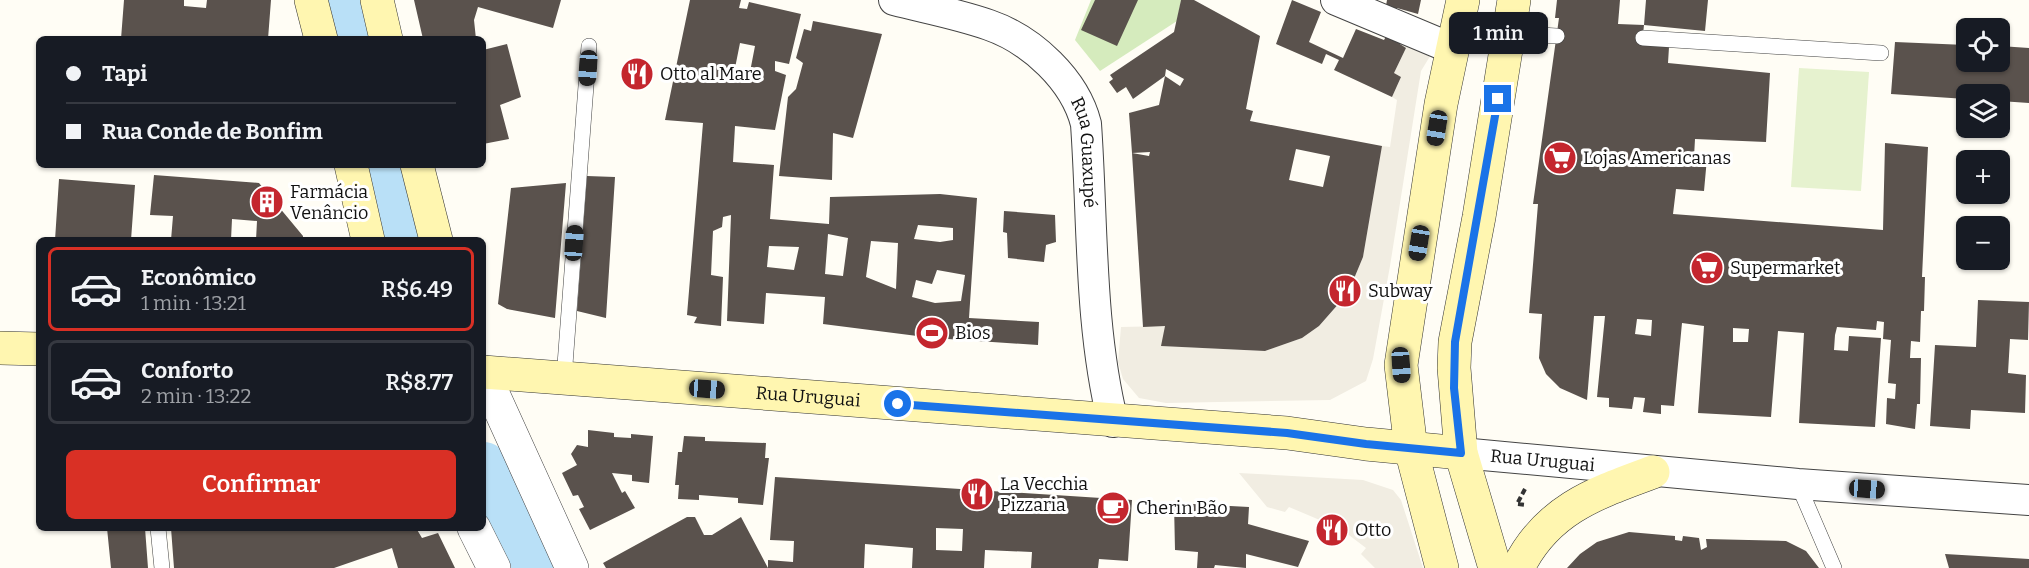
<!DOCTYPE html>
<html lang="pt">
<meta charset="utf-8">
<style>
:root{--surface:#171b24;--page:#242831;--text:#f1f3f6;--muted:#9ea1a6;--line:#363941;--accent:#d93025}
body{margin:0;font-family:Bitter,serif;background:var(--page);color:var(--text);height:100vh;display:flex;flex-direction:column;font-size:22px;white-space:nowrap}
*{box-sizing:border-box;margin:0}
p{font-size:20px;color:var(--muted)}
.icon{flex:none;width:33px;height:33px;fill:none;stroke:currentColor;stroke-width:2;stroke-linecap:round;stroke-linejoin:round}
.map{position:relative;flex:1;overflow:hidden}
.sheet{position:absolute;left:36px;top:237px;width:450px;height:294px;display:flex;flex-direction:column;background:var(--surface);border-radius:9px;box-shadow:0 2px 4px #0004}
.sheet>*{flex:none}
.top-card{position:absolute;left:36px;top:36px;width:450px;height:132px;border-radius:9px;box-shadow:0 2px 4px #0004;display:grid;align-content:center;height:132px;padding:0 30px;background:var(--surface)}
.buttons{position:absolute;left:1956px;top:18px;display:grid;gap:12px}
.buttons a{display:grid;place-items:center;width:54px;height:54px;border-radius:9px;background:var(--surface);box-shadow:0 2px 4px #0004;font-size:30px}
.end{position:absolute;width:27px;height:27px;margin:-14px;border:8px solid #1a73e8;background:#fff;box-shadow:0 0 0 3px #fff}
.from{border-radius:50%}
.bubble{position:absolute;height:42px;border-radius:9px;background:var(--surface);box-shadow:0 2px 4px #0004;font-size:20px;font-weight:600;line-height:42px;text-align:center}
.car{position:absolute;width:18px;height:36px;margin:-18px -9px;border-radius:8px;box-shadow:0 0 4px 2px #0007;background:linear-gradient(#222 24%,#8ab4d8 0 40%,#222 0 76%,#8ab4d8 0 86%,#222 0)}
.top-card b{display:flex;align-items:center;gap:21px;height:57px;font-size:22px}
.top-card b+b{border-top:2px solid var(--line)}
.top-card i{width:15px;height:15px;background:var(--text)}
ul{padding:10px 0 0;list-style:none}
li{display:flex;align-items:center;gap:18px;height:84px;margin:0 12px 9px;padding:0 18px;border:3px solid var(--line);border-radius:9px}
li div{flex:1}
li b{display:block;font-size:22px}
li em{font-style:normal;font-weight:600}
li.selected{border-color:var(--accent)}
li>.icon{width:54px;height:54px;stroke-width:1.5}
.button{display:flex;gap:12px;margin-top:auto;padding:12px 30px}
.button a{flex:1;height:69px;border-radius:9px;background:var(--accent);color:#fff;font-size:24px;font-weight:600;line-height:69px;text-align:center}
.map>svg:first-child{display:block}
.green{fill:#d5ebbd}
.pitch{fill:#e6f2cf}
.plaza{fill:#f1ede2}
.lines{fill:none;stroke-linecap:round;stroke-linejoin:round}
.river{stroke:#b9e0f7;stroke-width:54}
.building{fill:#5a524d;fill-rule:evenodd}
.service-casing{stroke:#444;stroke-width:16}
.minor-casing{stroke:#444;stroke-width:32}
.tertiary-casing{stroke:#444;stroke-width:34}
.secondary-casing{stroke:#333;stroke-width:34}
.path{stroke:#333;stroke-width:4;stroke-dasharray:6 3;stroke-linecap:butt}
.service{stroke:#fff;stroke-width:15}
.minor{stroke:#fff;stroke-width:30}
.tertiary{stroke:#fff;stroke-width:33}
.secondary{stroke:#fff6b0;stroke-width:33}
.route{stroke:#1a73e8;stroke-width:8}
.labels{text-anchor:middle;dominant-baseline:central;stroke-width:6;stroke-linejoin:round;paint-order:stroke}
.poi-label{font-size:18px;fill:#111;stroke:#fff;text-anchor:start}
.street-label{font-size:18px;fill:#111;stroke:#fff}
</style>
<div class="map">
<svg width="2029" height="568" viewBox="0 0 2029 568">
<rect width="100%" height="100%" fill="#fffdf5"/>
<!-- green -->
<path class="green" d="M1091 0H1181L1177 21 1100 71 1075 40Z"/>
<!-- pitch -->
<path class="pitch" d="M1799 68 1869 72 1861 191 1791 187Z"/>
<!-- plaza -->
<path class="plaza" d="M1403 38 1432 53 1421 71 1390 266 1373 359 1366 381 1330 400 1166 403 1139 398 1123 379 1118 362 1121 327 1165 326 1162 346 1265 351 1302 338 1319 326 1348 293 1363 257 1382 146 1390 147 1397 100 1392 97 1401 77 1394 73 1406 48 1400 44Z
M1239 473 1363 480 1393 490 1401 500 1423 568H1375L1361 554 1366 548 1341 529 1289 507 1285 512 1267 507Z"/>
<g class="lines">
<!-- river -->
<path class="river" d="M344 0 353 39
M382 165 402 240
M483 469 533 568"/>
</g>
<!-- building -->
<path class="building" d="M124 0H184V6L206 8 207 0H271L268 39H208L182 36V39H121Z
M414 0H561L553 28 478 7 474 20 476 39H423Z
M690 0H741L739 8 747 9 749 2 801 14 789 64 775 61V71L786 75 775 130 735 126 733 162 774 165 770 219 829 224 830 197 940 194 977 198 969 318 1039 322 1038 345 933 338 823 324 825 297 766 293 764 324 727 321 731 215 723 217 722 227 713 231 711 275 723 277 721 326 694 323 697 317 687 315 703 123 665 120ZM740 43 755 46 749 77 734 73ZM918 225 953 228V240L940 242 914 239ZM828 234 848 238 843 276 825 274ZM871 241 898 243 896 289 866 277ZM769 246 799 247 794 270 767 267ZM937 270 965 275 961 301 935 303 912 297 916 280 932 284Z
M1095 0H1138L1117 46 1081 30Z
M1181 0H1194L1260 36 1246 109 1253 111 1250 121 1382 146 1363 257 1348 293 1319 326 1302 338 1265 351 1161 346 1165 326 1143 327 1132 153 1149 156 1150 152 1132 153 1129 113 1159 105 1165 76 1133 99 1126 87 1117 93 1109 82 1113 79 1110 75 1174 32ZM1166 69 1184 79 1180 86 1165 76ZM1296 149 1330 156 1323 187 1289 180Z
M1292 0 1321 12 1309 42 1343 58 1356 29 1384 40 1389 31 1403 38 1400 44 1406 48 1394 73 1401 77 1392 97 1334 70 1339 60 1326 54 1322 64 1276 44Z
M1387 0H1421L1418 14 1397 8 1395 15 1385 11Z
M1557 0H1620L1618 24 1644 25 1642 44 1669 47 1668 63 1770 73 1766 142 1695 139 1694 157 1707 158 1704 191 1676 189 1673 214 1883 230 1885 143 1928 147 1922 277H1925L1924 311H1921L1920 342 1911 341 1910 358H1921L1920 404H1917L1915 429 1886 424 1887 398 1895 399 1896 384 1888 383 1891 340 1883 339 1884 322 1877 321 1876 330 1837 327 1835 335 1834 350 1848 351 1849 336 1881 338 1875 427 1799 423 1804 333 1778 331 1771 417 1698 413 1704 326 1682 323 1674 406 1661 405V414L1643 412 1645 398 1634 397 1632 409 1609 407V398L1597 397 1605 316H1594L1587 400 1560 388 1546 374 1539 358 1542 314 1529 313 1538 204H1533L1559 18H1555ZM1637 319 1652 320 1651 336 1635 334ZM1733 328 1749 329 1748 342H1733Z
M1646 0H1708L1705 31 1644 25Z
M813 21 882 34 853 138 833 133 832 180 779 176 788 97 796 89 803 63 796 58 804 29 811 31Z
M1895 42 1966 45V62H2000V46L2029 48V103L2000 101V94H1966V99L1891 94Z
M507 44 521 97 500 105 509 139 483 144V50Z
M154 175 259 183 303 236V240H256L257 221 232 219 231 240H171L173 216 150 215Z
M587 176 615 177 606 318 577 311Z
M59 179 135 185 131 240H55Z
M566 183 555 318 507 309 498 304 511 188Z
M1004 211 1055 215 1056 242 1046 245 1044 262 1008 258 1007 233 1003 232Z
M1978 300 2029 302 2028 340 2010 339 2008 373 2026 375 2025 413 1971 410 1970 429 1930 426 1935 345 1976 347Z
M588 430 614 433V437L631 438V434L653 436 649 483 632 481V475L612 473 622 493 625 491 635 508 590 530 579 509 584 507 578 495 573 496 562 473 577 465 571 454 577 445 588 447Z
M684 436 705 437V441L766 443 765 458H769L763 505 738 503V498L699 495V500L678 499 679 485H675L678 452H682Z
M775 477 1132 500 1128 561 1099 559 1098 568H1031L1032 552 985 550 984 568H912L913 548 865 544 864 568H768V560L793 562 794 541 770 540ZM936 528 963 529 962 551 936 550Z
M1174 503 1249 507 1248 524 1309 541 1298 567 1246 554V568L1215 565 1214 568H1197L1198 552 1175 550Z
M687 517H695L704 535H712L741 517 768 568H606L603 563Z
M107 528H145L148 568H111Z
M171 528H416L422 538 438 533 455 568H398L392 548 334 568H174Z
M1629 532 1675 536V540L1682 541 1683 536 1699 538 1701 550 1707 547 1706 539 1786 541 1806 551 1819 568H1567L1580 554 1597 542Z
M1945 554 2029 559V568H1949Z"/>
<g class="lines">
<!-- service casing -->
<g class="service-casing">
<path id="service" d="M1509 33 1557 36
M1643 38 1881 53
M564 378 589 46
M1798 484 1834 568
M158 528 162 568"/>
</g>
<!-- minor casing -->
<g class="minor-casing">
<g id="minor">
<path id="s1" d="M894 0C925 8 958 14 989 25 1032 40 1075 80 1086 124 1093 223 1089 325 1113 422"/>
<path d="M1336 0 1453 49"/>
<path id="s2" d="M1461 453 1798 484 2029 500"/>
</g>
</g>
<!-- tertiary casing -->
<g class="tertiary-casing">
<path id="tertiary" d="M483 372 572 568
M474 528 494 568"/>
</g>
<!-- secondary casing -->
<g class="secondary-casing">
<g id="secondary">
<path d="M311 0 321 39"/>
<path d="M377 0 386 39"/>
<path d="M351 165 368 240"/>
<path d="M417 165 436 240"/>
<path d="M0 348 39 349"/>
<path id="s3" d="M483 372 1287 433 1366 444 1461 453"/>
<path d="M1442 568 1411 449 1401 365 1441 104 1463 0"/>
<path d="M1495 568 1461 453 1454 368 1455 342 1479 217 1514 0"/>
<path d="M1518 568C1547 509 1596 493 1653 472"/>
</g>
</g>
<!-- path -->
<path class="path" d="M1525 489 1517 504 1526 505"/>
<!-- service -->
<use href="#service" class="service"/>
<!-- minor -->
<use href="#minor" class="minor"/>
<!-- tertiary -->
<use href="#tertiary" class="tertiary"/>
<!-- secondary -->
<use href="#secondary" class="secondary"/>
</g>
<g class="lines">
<!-- route -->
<path class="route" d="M898 404 1287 433 1366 444 1461 453 1454 388 1455 342 1498 99"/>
</g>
<!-- icons -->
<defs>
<g id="restaurant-disc" transform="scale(1.725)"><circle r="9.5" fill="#c4262e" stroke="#fff"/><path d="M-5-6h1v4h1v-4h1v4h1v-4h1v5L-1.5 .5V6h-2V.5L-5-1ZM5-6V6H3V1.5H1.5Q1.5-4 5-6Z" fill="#fff"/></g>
<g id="supermarket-disc" transform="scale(1.725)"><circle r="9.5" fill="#c4262e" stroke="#fff"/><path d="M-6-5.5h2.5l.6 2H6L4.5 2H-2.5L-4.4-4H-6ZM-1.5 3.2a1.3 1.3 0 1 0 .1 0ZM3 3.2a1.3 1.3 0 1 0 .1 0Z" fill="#fff"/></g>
<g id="building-disc" transform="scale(1.725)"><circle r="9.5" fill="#c4262e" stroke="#fff"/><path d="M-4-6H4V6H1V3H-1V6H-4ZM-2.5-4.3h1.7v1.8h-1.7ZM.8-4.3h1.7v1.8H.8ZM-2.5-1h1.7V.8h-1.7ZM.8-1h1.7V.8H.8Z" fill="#fff"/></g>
<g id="stadium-disc" transform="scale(1.725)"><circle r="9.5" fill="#c4262e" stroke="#fff"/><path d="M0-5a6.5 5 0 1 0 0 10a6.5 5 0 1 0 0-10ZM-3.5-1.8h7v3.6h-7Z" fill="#fff"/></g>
<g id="cafe-disc" transform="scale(1.725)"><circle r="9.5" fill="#c4262e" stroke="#fff"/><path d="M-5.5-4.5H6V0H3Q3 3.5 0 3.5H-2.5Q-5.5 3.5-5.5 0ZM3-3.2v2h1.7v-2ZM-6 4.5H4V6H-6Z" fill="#fff"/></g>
</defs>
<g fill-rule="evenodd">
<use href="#restaurant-disc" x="637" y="74"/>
<use href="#supermarket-disc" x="1560" y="158"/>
<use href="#building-disc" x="267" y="202"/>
<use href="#supermarket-disc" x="1707" y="268"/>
<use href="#restaurant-disc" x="1345" y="291"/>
<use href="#stadium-disc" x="932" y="333"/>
<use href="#restaurant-disc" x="977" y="494"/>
<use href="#cafe-disc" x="1113" y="508"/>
<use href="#restaurant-disc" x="1332" y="530"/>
</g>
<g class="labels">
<!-- poi labels -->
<g class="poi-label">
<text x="660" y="74">Otto al Mare</text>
<text x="1583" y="158">Lojas Americanas</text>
<text x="290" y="192">Farmácia<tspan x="290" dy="21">Venâncio</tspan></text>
<text x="1730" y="268">Supermarket</text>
<text x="1368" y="291">Subway</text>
<text x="955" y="333">Bios</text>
<text x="1000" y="484">La Vecchia<tspan x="1000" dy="21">Pizzaria</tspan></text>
<text x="1136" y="508">Cherin Bão</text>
<text x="1355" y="530">Otto</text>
</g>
<!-- street labels -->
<g class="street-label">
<text stroke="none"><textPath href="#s1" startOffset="270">Rua Guaxupé</textPath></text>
<text stroke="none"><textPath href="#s3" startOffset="326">Rua Uruguai</textPath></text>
<text stroke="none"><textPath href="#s2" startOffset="82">Rua Uruguai</textPath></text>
</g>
</g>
</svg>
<div class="buttons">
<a><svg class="icon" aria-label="locate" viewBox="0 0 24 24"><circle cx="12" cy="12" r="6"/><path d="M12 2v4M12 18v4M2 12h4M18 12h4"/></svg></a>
<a><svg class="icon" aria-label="layers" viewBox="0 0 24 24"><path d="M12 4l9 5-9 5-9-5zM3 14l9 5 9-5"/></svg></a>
<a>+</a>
<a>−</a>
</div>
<i class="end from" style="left:898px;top:404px"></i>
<i class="end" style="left:1498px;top:99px"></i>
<div class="bubble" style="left:1449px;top:12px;width:99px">1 min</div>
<i class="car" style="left:588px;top:68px;rotate:184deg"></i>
<i class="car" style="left:1437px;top:128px;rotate:189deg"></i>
<i class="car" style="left:574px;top:243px;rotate:4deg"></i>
<i class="car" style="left:1419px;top:243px;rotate:189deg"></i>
<i class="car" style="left:1401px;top:365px;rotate:176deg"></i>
<i class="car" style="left:707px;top:389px;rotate:94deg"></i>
<i class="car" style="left:1867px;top:489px;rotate:94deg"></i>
<div class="top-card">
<b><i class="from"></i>Tapi</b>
<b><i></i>Rua Conde de Bonfim</b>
</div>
<section class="sheet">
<ul>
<li class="selected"><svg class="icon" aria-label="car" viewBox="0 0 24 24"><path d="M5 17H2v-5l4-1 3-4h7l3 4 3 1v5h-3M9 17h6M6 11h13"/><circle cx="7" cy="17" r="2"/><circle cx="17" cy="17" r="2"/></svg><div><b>Econômico</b><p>1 min · 13:21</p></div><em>R$6.49</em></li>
<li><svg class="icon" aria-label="car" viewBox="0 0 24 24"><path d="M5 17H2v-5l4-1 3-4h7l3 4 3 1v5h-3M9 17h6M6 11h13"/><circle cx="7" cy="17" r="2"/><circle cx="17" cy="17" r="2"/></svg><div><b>Conforto</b><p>2 min · 13:22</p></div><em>R$8.77</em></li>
</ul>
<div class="button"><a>Confirmar</a></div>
</section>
</div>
